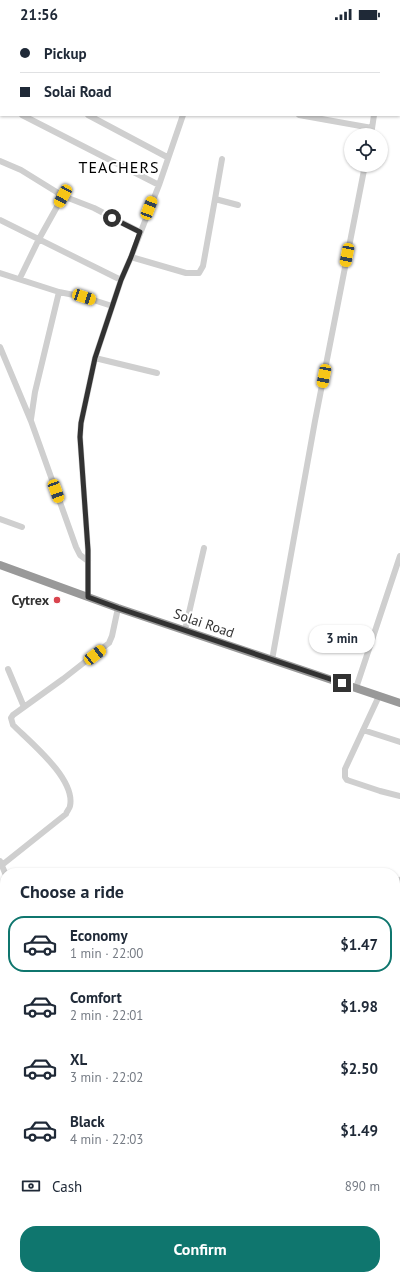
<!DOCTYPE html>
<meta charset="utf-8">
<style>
:root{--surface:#fff;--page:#f6f6f7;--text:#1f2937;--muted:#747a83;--line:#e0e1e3;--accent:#0f766e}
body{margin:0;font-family:"PT Sans",sans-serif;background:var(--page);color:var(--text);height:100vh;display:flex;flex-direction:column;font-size:15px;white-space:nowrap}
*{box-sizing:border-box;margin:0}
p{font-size:13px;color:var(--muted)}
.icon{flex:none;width:22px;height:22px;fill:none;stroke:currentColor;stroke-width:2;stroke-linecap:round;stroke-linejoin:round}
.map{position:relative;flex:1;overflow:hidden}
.details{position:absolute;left:0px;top:840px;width:400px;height:412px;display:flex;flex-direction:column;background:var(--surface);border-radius:16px 16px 0 0;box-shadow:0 1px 3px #0004}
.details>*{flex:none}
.banner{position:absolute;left:0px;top:0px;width:400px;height:88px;box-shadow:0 1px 3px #0004;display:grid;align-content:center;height:88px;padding:0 20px;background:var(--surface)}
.buttons{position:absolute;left:344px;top:100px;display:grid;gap:8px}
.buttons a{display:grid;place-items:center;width:44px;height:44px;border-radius:50%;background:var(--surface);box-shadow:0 1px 3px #0004;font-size:20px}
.end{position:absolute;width:18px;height:18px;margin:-9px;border:5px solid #323232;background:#fff;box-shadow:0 0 0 2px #fff}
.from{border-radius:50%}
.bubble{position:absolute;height:28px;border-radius:14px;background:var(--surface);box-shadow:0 1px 3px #0004;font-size:13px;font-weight:800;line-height:28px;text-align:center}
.car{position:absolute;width:12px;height:24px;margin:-12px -6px;border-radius:5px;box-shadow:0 0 3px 1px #0007;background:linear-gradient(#f5c518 24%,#345 0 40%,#f5c518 0 76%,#345 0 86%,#f5c518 0)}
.banner b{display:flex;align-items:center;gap:14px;height:38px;font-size:15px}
.banner b+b{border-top:1px solid var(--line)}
.banner i{width:10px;height:10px;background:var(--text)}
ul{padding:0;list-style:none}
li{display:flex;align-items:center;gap:12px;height:56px;margin:0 8px 6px;padding:0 12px;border:2px solid transparent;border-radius:16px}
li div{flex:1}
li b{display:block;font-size:15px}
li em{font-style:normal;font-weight:800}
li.active{border-color:var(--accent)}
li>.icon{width:36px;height:36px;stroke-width:1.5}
h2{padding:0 20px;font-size:18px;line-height:48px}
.pay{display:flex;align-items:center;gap:10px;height:44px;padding:0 20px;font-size:15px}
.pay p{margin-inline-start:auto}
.button{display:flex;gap:8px;margin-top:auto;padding:8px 20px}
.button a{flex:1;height:46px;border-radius:16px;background:var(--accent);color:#fff;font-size:16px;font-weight:800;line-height:46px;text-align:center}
.status{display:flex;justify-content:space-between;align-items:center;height:28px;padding:0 20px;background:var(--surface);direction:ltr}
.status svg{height:11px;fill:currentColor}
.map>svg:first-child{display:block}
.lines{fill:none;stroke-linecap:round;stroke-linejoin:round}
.minor{stroke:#cfcfcf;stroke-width:6}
.highway{stroke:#999;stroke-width:8}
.route{stroke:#323232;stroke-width:5}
.poi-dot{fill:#d9444e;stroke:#fff;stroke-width:1.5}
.labels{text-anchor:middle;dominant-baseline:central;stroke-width:4;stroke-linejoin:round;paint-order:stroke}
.poi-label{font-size:14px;font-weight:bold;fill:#323232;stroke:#fff;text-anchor:end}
.street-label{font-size:14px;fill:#323232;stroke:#fff}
.quarter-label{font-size:16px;letter-spacing:1px;fill:#000;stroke:#fff}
</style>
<div class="status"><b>21:56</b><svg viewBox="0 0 49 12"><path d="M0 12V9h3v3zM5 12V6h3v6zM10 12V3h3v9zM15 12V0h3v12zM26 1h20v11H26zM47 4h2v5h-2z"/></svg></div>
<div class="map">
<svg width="400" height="1252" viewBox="0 0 400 1252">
<rect width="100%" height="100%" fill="#fff"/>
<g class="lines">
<!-- minor -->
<path class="minor" d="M203 1V0
M390 1V0
M0 39 1 40
M0 70 1 68
M0 76H1
M22 87 159 157
M88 87 167 129
M299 87 372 100
M371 107 374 87
M222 131 215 171 238 177
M0 133 21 142 63 168 94 180 140 204
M0 192 121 252
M131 229 186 245H199L203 238 215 171
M0 245 59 264 84 269 112 278
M20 250 39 211 63 168
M0 319 31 393 76 519 80 527 88 533
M95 330 157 345
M31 391 35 364 59 264
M0 491 22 499
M88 569V522L80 409 81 395 95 330 121 252 131 229 159 157 183 87
M185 602 204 520
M272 632 315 393 365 137
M8 641 24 679
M356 660 400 528
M379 668 345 741V749L347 752 380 763 400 768
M363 702 400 714
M0 833 5 845
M2 837 66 786C67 783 70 780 70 778 76 751 30 714 13 697L11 690 13 687 63 651 109 615 112 608 118 580
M395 858 400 852
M0 902 5 899
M395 969 400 974
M0 997 5 994
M0 1066 5 1063
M395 1153 400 1149
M0 1235 5 1232
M47 1247 50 1252
M182 1247 184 1252"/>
<!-- highway -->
<path class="highway" d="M0 537 118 580 400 675"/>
</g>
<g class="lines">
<!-- route -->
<path class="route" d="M112 190 140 204 131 229 121 252 95 330 81 395 80 409 88 522V569L118 580 342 655"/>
</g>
<!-- markers -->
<circle class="poi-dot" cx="57" cy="572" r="4"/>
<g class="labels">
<!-- poi labels -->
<g class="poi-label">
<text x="49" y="572">Cytrex</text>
</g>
<!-- street labels -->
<g class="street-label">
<text transform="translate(204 595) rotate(19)">Solai Road</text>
</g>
<!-- quarter labels -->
<g class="quarter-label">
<text x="119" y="139">TEACHERS</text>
</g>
</g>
</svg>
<div class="buttons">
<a><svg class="icon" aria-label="locate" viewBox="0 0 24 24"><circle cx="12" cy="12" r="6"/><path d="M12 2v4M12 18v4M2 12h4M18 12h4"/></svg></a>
</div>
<i class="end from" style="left:112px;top:190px"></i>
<i class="end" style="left:342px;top:655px"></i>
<div class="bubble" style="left:309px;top:597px;width:66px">3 min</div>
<i class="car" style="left:63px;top:168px;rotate:208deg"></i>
<i class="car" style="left:149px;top:180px;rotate:21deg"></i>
<i class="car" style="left:347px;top:227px;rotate:191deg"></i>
<i class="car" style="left:84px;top:269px;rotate:108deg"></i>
<i class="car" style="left:324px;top:348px;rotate:191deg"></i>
<i class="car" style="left:56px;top:463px;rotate:160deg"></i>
<i class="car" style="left:95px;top:627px;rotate:52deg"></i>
<div class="banner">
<b><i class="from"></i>Pickup</b>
<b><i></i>Solai Road</b>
</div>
<section class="details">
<h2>Choose a ride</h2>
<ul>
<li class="active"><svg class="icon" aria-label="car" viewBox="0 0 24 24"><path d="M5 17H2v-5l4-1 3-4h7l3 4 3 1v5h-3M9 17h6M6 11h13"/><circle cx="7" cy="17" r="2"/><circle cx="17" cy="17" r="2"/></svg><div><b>Economy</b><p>1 min · 22:00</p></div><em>$1.47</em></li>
<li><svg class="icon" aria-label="car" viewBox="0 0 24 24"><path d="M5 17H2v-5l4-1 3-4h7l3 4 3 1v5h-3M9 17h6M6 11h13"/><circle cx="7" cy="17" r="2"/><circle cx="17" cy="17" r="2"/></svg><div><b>Comfort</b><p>2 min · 22:01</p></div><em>$1.98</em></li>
<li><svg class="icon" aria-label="car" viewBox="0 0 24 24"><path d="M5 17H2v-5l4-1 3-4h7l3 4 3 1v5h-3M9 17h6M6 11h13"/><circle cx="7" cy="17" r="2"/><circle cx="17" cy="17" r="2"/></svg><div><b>XL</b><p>3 min · 22:02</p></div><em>$2.50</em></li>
<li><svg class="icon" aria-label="car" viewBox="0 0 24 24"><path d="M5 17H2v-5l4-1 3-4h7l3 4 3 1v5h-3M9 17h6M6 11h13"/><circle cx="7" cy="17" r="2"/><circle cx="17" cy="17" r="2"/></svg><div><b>Black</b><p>4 min · 22:03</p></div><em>$1.49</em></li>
</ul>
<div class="pay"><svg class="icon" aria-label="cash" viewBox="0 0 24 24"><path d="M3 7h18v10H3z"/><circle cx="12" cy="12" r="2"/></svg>Cash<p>890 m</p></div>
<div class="button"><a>Confirm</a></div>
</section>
</div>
